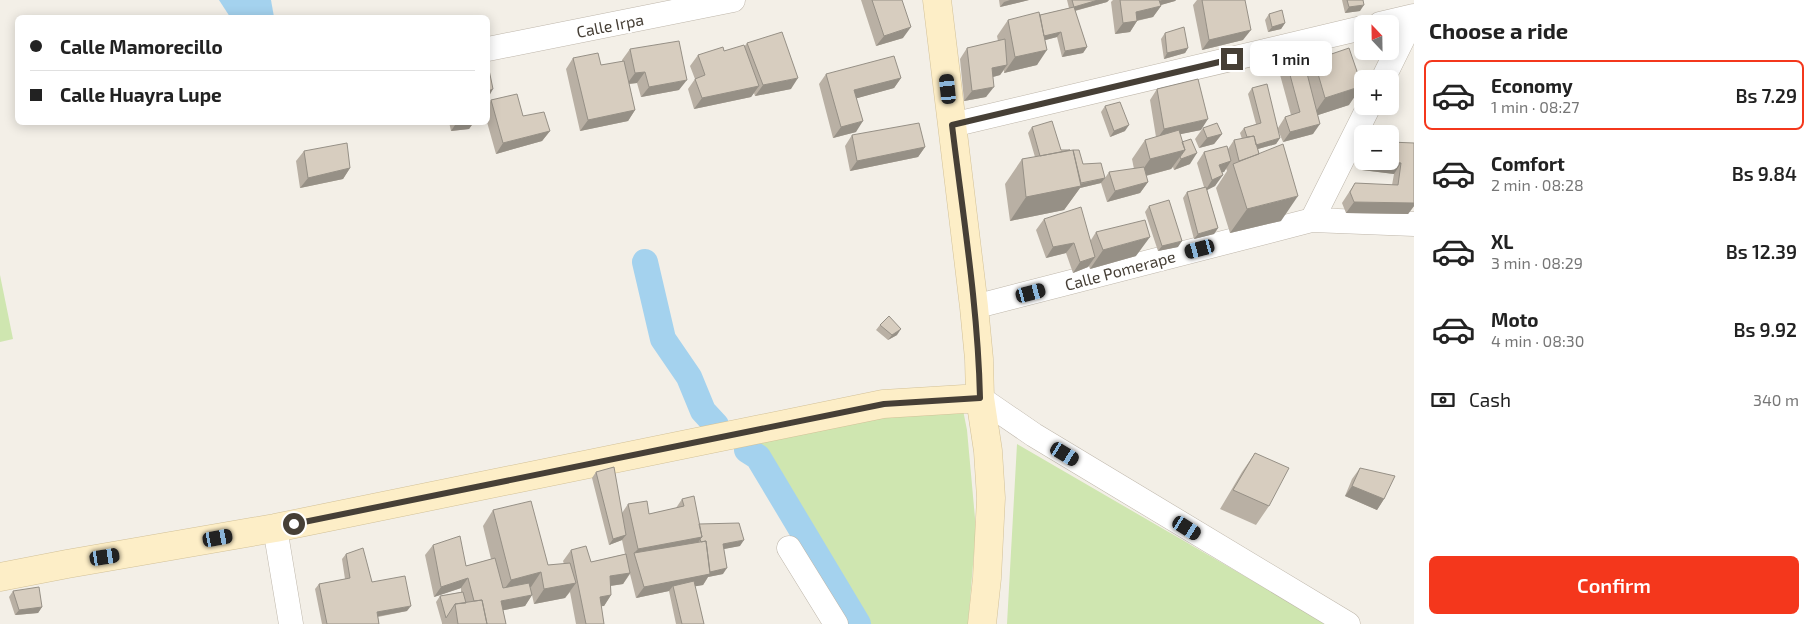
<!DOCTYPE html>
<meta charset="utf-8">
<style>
:root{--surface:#fff;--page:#f6f6f6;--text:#222;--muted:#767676;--line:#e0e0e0;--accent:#f4371c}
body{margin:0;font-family:"Exo 2",sans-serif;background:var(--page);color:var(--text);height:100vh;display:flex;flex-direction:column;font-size:19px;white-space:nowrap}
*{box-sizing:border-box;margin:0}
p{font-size:16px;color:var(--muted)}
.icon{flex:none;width:28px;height:28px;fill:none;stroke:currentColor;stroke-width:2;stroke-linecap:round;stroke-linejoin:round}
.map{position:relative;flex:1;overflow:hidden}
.drawer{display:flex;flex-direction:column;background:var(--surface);width:400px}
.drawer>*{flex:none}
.hud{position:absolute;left:15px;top:15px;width:475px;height:110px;border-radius:8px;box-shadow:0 2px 12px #0003;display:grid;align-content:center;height:110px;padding:0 15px;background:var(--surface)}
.needle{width:32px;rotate:338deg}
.buttons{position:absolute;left:1354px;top:15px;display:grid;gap:10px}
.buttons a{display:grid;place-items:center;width:45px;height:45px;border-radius:8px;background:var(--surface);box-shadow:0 2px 12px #0003;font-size:25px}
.end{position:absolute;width:22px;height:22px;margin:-11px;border:6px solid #463f36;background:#fff;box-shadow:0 0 0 2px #fff}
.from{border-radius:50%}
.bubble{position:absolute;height:35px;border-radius:8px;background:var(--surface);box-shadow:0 2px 12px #0003;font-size:16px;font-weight:600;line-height:35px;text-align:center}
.car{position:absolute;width:15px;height:30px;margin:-15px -8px;border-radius:6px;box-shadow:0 0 4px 1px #0007;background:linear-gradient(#222 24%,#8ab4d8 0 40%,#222 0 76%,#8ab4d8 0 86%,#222 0)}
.hud b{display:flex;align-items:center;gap:18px;height:48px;font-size:19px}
.hud b+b{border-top:1px solid var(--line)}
.hud i{width:12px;height:12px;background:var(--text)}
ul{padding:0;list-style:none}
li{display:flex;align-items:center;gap:15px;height:70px;margin:0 10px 8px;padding:0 5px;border:2px solid transparent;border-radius:8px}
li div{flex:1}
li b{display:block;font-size:19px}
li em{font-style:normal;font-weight:600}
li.active{border-color:var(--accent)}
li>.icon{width:45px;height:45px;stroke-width:1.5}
h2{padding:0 15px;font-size:22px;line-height:60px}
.pay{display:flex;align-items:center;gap:12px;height:55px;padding:0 15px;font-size:19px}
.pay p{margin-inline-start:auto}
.button{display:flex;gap:10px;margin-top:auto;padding:10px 15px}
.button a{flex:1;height:58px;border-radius:8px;background:var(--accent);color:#fff;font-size:20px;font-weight:600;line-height:58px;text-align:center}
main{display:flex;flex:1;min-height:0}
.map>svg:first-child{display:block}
.green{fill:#cfe6b0}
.water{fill:#a4d2ee}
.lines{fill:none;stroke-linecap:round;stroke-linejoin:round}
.canal{stroke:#a4d2ee;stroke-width:26}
.street-casing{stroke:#beb6aa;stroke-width:25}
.secondary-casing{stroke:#d2c198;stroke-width:29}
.street{stroke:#fff;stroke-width:24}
.secondary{stroke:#fdeec7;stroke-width:28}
.wall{fill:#b9b0a4}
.shaded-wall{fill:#969086}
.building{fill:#d7cdbf;stroke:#969086}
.route{stroke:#463f36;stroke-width:6}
.labels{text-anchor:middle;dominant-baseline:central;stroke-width:4.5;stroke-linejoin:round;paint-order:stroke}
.street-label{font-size:16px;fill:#463f36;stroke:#fff}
</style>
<main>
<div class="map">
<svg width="1414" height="624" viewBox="0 0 1414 624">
<rect width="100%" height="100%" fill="#f3efe7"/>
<!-- green -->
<path class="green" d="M0 275 13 339 0 342Z
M932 408 963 410 967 430 976 529 968 624H861L759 440Z
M1017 444 1327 624H1007Z"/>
<!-- water -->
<path class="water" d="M219 0H271L274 17H230Z"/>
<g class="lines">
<!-- canal -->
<path class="canal" d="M645 262 663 339 689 377 703 411 716 425
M747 450 758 457 858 624"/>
<!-- street casing -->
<g class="street-casing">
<path id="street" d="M1380 24 1414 16
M488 49 733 0
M1383 79 1414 16
M952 125 1362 28
M1312 220 1369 106
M974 307 1312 220 1414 224
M980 398 1034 435 1348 624
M275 528 291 624
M789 548 836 624"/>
</g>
<!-- secondary casing -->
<g class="secondary-casing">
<path id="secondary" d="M937 0 974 307 979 359 980 398 988 451 991 498 987 578 982 624
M0 577 67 564 275 528 883 404 980 398"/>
</g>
<!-- street -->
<use href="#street" class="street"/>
<!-- secondary -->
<use href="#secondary" class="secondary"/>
</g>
<!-- wall -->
<path class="wall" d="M861 0H902L903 38 876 46Z
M999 0H1029L1000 7Z
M1067 0H1109L1107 2 1075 11 1087 47 1083 53 1062 57 1057 37 1045 40 1037 65 1004 73V70L1000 75 993 77 986 97 964 101 960 59 967 48 998 41 997 36 1008 20 1040 15 1069 8Z
M1113 0H1176L1175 1 1160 5 1161 6 1153 17 1137 21 1130 32 1115 34 1111 2Z
M1197 0H1245L1243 40 1202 50 1193 5Z
M1342 0H1363L1360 11 1345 13Z
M1269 14 1285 23 1281 29 1268 32 1265 20Z
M1165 33 1188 48 1185 53 1164 59 1161 39Z
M747 43 791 89 755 96 754 93 751 97 694 109 688 89 695 79 690 66 698 55 724 51 744 47Z
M630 49 679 90 641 97 637 83 629 84 635 110 628 121 580 131 566 69 573 58 601 65 622 62V60Z
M1286 60 1306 70 1314 60 1349 105 1318 115 1313 134 1283 142 1278 130 1280 138 1276 144 1258 149 1281 221 1230 233 1216 188 1227 171 1226 168 1224 172H1222L1215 186 1207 190 1218 228 1214 234 1194 239 1183 198 1187 192 1204 187 1197 163 1204 152 1228 149 1234 140 1242 139 1240 133 1244 128 1256 124 1248 94 1252 88 1278 128 1285 117 1291 115 1279 71Z
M826 74 901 78 894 88 857 98 856 132 833 138 819 84Z
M1157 89 1201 130 1180 134 1190 164 1174 170 1173 167 1171 169 1146 176 1148 182 1140 193 1107 202 1101 183 1080 188 1064 210 1010 221 1005 184 1022 159 1035 157 1028 133 1032 127 1061 150 1105 178 1109 172 1134 169 1132 159 1145 140 1156 137 1150 100Z
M491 100 523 116 550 131 542 141 496 154 487 122 488 106Z
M1105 106 1125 131 1110 137 1101 112Z
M449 122H474L469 129 451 131Z
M1203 128 1222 134 1214 144 1199 148 1195 139Z
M852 135 925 147 918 157 850 171 845 146Z
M1414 143V206L1408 214 1346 213 1342 203 1355 183 1392 185 1394 174 1362 170 1366 161H1390Z
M304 151 350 168 343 179 300 188 296 161Z
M1149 206 1178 247 1158 251 1145 212Z
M1044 219 1091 240 1096 232 1136 256 1090 269 1089 266 1088 267 1073 273 1066 253 1046 258 1036 230Z
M880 325 897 335 888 340 876 330Z
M1255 453 1269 506 1256 525 1220 509 1242 472Z
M1360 468 1384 499 1377 510 1345 496 1352 479Z
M596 472 622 513 628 504 649 514 676 508 682 499 699 524 740 546 723 549V574L708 577 703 585 695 586 704 624H676L669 591 636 598 630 574 623 584 611 586V595L604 606H601L604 624H576L570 592 565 598 534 604 532 595 525 606 503 610 506 624H442V623L436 602 440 596 461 592V588L434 597 425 555 433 545 466 566 491 559 483 526 493 510 548 565 564 564 563 561 571 550 591 562 625 554 622 540 609 545 592 478Z
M346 554 372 582 407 611 378 617 379 624H322L315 589 319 584 345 579 342 559Z
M13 591 42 607 38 613 15 615 9 597Z"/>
<!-- shaded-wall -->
<path class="shaded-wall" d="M1010 0H1029L1000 7 1004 2Z
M1098 0H1109L1107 2 1070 12 1074 7Z
M1162 0H1176L1175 1 1154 7 1158 1Z
M1364 5 1360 11 1345 13 1349 7Z
M1161 6 1153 17 1130 22 1137 21 1130 32 1115 34 1123 23 1136 12Z
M1285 23 1281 29 1268 32 1272 27Z
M911 27 903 38 876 46 884 36Z
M1251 30 1243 40 1202 50 1209 40Z
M1061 32 1057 37 1038 42 1041 36Z
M1087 47 1083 53 1062 57 1065 51Z
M1188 48 1185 53 1164 59 1167 53Z
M1047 50 1037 65 1004 73 1015 57Z
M1007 65 1000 75 985 79 992 68Z
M645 72 637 83 627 84 635 73Z
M798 78 791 89 755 96 763 85Z
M901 78 894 88 847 101 854 90Z
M687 80 679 90 641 97 649 87Z
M759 86 751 97 694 109 702 98Z
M1362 86 1349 105 1312 117 1325 98Z
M994 87 986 97 964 101 972 91Z
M493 89 488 98V91Z
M635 110 628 121 580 131 588 120Z
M1208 119 1201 130 1157 139 1164 129Z
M863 121 856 132 833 138 841 127Z
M457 122H474L469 129 451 131Z
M1320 124 1313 134 1283 142 1290 132Z
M1129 125 1125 131 1110 137 1114 131Z
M550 131 542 141 496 154 503 143Z
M1222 134 1214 144 1199 148 1207 138Z
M1280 138 1276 144 1247 152 1250 147Z
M925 147 918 157 850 171 857 161Z
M1185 150 1171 169 1137 178 1150 159Z
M1197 153 1190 164 1174 170 1181 159Z
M1231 161 1224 172 1212 175 1219 165Z
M1368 161H1386L1401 163 1394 174 1362 170Z
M350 168 343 179 300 188 308 178Z
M1223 175 1215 186 1205 191 1212 180Z
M1105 178 1101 183 1080 188 1064 210 1010 221 1026 197Z
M1148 182 1140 193 1107 202 1115 191Z
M1298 196 1281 221 1230 233 1247 209Z
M1354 202 1414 203V206L1408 214 1346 213Z
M1218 228 1214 234 1194 239 1198 234Z
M1150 237 1136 256 1090 269 1103 250Z
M1182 241 1178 247 1158 251 1162 246Z
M1074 243 1066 253 1046 258 1053 247Z
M1095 257 1088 267 1073 273 1080 262Z
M901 329 897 335 888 340 892 335Z
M1352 486 1384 499 1377 510 1345 496Z
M626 535 622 540 609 545 613 539Z
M702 537 691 553H634L638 549Z
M744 540 740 546 719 550 723 544Z
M727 568 723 574 708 577 703 585 674 590 673 586 669 591 636 598 644 587Z
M541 572 531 587 500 595 511 580Z
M630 573 623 584 602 587 610 576Z
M468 578 461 588 434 597 441 587Z
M576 583 565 598 534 604 544 589Z
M532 595 525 606 494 612 501 601Z
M611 595 604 606 592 607 600 597Z
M411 606 407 611 374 617 377 612Z
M42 607 38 613 15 615 19 610Z"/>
<!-- building -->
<path class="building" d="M872 0H902L911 27 884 36Z
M1072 0H1098L1074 7 1087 47 1065 51 1061 32 1044 36 1040 15 1074 7Z
M1120 0H1159L1161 6 1136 12 1137 21 1123 23Z
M1202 0H1245L1251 30 1209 40Z
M1347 0H1363L1364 5 1349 7Z
M1282 10 1285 23 1272 27 1269 14Z
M1039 12 1047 50 1015 57 1008 20Z
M1184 27 1188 48 1167 53 1165 33Z
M782 32 798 78 763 85 747 43Z
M1005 39 1007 65 992 68 994 87 972 91 967 48Z
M679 41 687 80 649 87 645 72 635 73 630 49Z
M744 45 759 86 702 98 695 79 705 75 698 55 723 47 724 51Z
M1349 48 1362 86 1325 98 1314 60Z
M598 53 601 65 624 61 635 110 588 120 573 58Z
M1302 54 1320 124 1290 132 1285 117 1300 112 1286 60Z
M894 56 901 78 854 90 863 121 841 127 826 74Z
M488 65 493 89 488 91Z
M1198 79 1208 119 1164 129 1157 89Z
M1267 84 1280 138 1256 145 1254 136 1247 137 1244 128 1261 123 1252 88Z
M517 94 523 116 544 112 550 131 503 143 491 100Z
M1120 102 1129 125 1114 131 1105 106Z
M1052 121 1061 150H1070L1040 156 1032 127Z
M919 123 925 147 857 161 852 135Z
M1217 123 1222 134 1207 138 1203 128Z
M1179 130 1185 150 1150 159 1145 140Z
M1254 136 1259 154 1239 161 1234 140Z
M1191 139 1197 153 1181 159 1180 157 1185 150 1182 142Z
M1390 142 1414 143V203L1354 202 1350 192 1355 183 1398 185 1401 163 1386 161H1390Z
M347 143 350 168 308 178 304 151Z
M1283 144 1298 196 1247 209 1233 164Z
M1227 146 1231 161 1219 165 1223 175 1212 180 1204 152Z
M1073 150 1081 186 1026 197 1022 159Z
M1073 150H1079L1083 164 1101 163 1105 178 1081 183Z
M1144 167 1148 182 1115 191 1109 172Z
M1206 187 1218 228 1198 234 1187 192Z
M1169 200 1182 241 1162 246 1149 206Z
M1081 207 1095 257 1080 262 1074 243 1053 247 1044 219Z
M1145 220 1150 237 1103 250 1096 232Z
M889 316 901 329 892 335 880 325Z
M1255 453 1289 468 1269 506 1233 490Z
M614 467 626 535 613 539 596 472Z
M1360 468 1395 476 1384 499 1352 486Z
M694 496 702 537 638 549 628 504 647 501 649 514 684 506 682 499Z
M531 501 548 565 570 563 576 583 544 589 541 572 511 580 493 510Z
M739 523 744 540 723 544 727 568 710 572 706 541 701 542 700 539 702 537 699 524Z
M460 536 466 566 495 558 503 588 529 583 532 595 501 601 506 624H487L482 600 474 601 468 578 441 587 433 545Z
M706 541 710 574 644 587 634 553Z
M586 546 591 562 626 554 630 573 610 576 611 595 600 597 604 624H586L571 550Z
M363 548 372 582 405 576 411 606 377 612 379 624H327L319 584 350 578 346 554Z
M694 581 704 624H682L673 586Z
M39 587 42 607 19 610 13 591Z
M463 592 466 603 455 604 446 618 440 596Z
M482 600 487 624H458L455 604Z"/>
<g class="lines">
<!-- route -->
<path class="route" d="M294 524 884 404 980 398C978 307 963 216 952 125L1232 59"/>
</g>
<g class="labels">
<!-- street labels -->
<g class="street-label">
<text transform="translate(610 25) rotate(-11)">Calle Irpa</text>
<text transform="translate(1120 270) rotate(-15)">Calle Pomerape</text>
</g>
</g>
</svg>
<div class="buttons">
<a><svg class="needle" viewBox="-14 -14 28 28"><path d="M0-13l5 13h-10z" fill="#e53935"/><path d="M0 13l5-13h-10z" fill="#767676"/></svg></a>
<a>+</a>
<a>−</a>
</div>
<i class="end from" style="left:294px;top:524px"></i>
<i class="end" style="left:1232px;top:59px"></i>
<div class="bubble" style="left:1250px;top:41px;width:82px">1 min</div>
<i class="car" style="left:948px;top:89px;rotate:354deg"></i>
<i class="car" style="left:1200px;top:249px;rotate:255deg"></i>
<i class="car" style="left:1031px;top:293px;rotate:75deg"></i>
<i class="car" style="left:1065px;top:454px;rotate:121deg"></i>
<i class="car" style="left:1187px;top:528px;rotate:122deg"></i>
<i class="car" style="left:218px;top:538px;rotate:80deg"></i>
<i class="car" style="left:105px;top:557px;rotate:81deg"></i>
<div class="hud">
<b><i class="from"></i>Calle Mamorecillo</b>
<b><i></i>Calle Huayra Lupe</b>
</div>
</div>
<section class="drawer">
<h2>Choose a ride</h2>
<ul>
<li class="active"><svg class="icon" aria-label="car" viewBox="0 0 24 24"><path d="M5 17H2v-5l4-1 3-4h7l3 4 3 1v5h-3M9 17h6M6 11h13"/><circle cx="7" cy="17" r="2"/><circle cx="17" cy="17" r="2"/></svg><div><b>Economy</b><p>1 min · 08:27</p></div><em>Bs 7.29</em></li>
<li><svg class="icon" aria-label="car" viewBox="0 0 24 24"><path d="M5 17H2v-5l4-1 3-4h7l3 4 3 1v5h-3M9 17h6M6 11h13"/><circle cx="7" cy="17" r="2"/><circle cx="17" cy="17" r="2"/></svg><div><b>Comfort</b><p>2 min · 08:28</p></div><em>Bs 9.84</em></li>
<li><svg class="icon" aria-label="car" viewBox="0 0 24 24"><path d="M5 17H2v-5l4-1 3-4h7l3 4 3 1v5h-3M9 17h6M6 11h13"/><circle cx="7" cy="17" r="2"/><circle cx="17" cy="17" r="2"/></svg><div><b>XL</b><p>3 min · 08:29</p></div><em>Bs 12.39</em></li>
<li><svg class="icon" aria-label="car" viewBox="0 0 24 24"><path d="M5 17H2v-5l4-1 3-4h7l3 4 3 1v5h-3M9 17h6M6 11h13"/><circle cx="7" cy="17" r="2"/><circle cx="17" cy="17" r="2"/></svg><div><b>Moto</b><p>4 min · 08:30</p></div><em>Bs 9.92</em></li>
</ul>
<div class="pay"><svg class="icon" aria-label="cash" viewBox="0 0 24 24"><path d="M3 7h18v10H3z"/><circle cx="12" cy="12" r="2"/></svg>Cash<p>340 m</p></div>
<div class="button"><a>Confirm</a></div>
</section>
</main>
